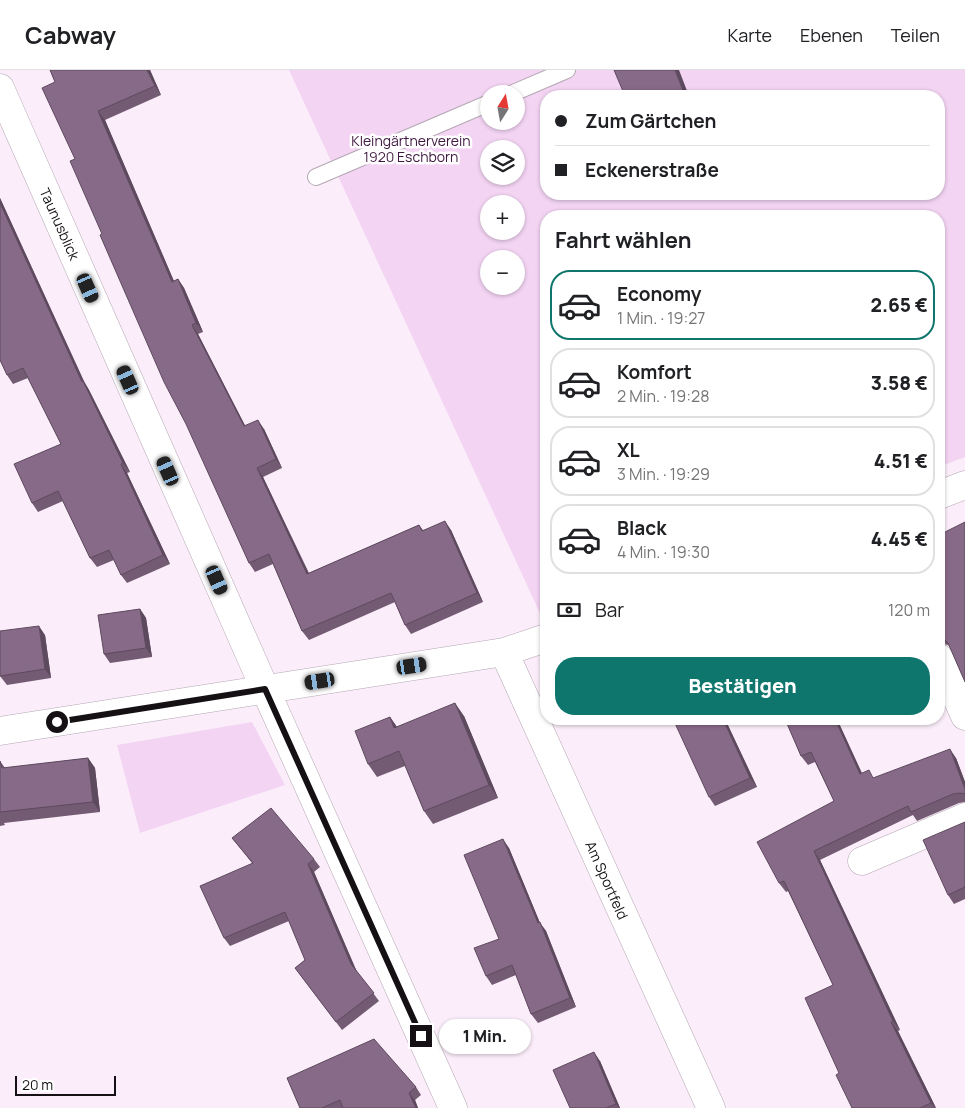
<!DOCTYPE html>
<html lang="de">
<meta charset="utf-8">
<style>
:root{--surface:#fff;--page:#f6f6f6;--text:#202124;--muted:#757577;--line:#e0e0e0;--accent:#0f766e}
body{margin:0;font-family:Manrope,sans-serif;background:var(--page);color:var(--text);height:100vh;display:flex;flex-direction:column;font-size:19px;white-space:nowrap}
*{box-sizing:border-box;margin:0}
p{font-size:16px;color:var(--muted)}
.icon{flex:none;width:28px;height:28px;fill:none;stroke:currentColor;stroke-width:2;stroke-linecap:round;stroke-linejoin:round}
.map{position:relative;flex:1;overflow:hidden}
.details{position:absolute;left:540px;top:140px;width:405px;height:515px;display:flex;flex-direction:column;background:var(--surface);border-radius:20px;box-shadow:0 1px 4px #0004}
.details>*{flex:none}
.banner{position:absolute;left:540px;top:20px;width:405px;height:110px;border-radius:20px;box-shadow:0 1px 4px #0004;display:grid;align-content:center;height:110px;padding:0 15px;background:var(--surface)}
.needle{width:32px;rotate:11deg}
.fabs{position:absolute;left:480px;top:15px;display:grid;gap:10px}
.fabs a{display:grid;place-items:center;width:45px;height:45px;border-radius:50%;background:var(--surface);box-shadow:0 1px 4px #0004;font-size:25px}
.scale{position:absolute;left:15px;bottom:12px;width:101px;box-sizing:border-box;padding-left:5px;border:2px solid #141014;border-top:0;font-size:14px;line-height:18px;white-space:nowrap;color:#141014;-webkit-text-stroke:4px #fff;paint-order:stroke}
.end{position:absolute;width:22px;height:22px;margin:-11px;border:6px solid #141014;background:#fff;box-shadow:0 0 0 2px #fff}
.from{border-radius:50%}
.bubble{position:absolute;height:35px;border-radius:18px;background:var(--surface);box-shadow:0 1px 4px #0004;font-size:16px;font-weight:800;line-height:35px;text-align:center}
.car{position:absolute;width:15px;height:30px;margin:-15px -8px;border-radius:6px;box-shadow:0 0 4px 1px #0007;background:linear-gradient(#222 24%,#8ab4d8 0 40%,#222 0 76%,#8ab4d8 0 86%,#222 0)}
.banner b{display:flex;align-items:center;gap:18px;height:48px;font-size:19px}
.banner b+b{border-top:1px solid var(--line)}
.banner i{width:12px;height:12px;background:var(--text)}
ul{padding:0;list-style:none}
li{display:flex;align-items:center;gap:15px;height:70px;margin:0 10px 8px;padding:0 5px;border:2px solid var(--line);border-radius:20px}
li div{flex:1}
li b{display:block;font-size:19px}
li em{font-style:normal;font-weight:800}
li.active{border-color:var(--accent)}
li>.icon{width:45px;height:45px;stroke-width:1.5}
h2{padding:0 15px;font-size:22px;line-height:60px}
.pay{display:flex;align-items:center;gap:12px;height:55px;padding:0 15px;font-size:19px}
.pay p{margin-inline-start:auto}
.action{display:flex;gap:10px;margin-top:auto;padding:10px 15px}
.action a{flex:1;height:58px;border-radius:20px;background:var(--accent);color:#fff;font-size:20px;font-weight:800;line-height:58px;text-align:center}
header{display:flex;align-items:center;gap:30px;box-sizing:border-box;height:70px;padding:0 25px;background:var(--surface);border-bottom:1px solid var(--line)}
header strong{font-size:24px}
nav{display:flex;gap:28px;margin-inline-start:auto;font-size:18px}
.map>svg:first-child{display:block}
.green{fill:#f3d4f3;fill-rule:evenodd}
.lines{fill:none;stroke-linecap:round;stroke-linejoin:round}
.service-casing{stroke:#b4a7b3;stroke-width:18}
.minor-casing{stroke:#b4a7b3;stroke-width:29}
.service{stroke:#fff;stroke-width:16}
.minor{stroke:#fff;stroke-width:28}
.wall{fill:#745b74}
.shaded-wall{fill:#5e4a5e}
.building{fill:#876a87;stroke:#5e4a5e}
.route{stroke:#141014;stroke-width:6}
.labels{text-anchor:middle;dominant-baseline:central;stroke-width:5;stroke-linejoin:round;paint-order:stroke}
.park-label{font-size:14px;fill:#3f1740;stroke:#fff}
.street-label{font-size:14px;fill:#141014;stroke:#fff}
</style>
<header>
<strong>Cabway</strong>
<nav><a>Karte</a><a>Ebenen</a><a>Teilen</a></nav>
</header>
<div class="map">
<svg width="965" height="1038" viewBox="0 0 965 1038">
<rect width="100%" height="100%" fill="#fbeefa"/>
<!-- green -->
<path class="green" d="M289 0H965V387L939 397V146H546L545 554ZM489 24H516V51H489ZM546 26H939V124H546ZM489 79H516V106H489ZM489 134H516V161H489ZM489 189H516V216H489Z
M252 652 285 715 140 763 117 675Z"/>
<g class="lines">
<!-- service casing -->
<g class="service-casing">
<path id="service" d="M511 24 567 0
M316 107 489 33"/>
</g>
<!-- minor casing -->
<g class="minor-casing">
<path id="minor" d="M0 18 265 619 453 1038
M939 425 965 415
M504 582 711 1038
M939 588 965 646
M0 661 504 582 546 568
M862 791 965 747"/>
</g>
<!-- service -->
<use href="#service" class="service"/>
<!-- minor -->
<use href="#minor" class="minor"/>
</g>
<!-- wall -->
<path class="wall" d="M50 0H150L161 25 105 50 174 211 178 209 184 218 203 262 198 264 245 356 264 359 282 398 263 407 309 503 419 455 423 460H451L483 532 411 564 405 555 395 532 309 570 302 561 273 494 255 502 249 493 102 164 75 89 55 12Z
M0 128 84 311 89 320 130 402 127 403 170 494 127 513 121 505 114 490 97 497 90 488 63 431 38 442 32 433 61 374 28 308 13 314 7 305 0 290Z
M939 465 949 576 948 575 939 573Z
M140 539 146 548 152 587 110 593 104 584Z
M45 565 51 608 7 615 0 606Z
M939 625 942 634 939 635Z
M464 646 498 728 433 754 424 741 405 696 377 707 368 694 390 647 397 657Z
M725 649 757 717 715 736 709 727Z
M785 649H837L862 703 874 708 956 688 965 712V732L959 733 917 751 913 745 820 790 900 960 898 961 936 1038H852L839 1003 833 915 788 821 786 822 779 813 834 731 815 692 808 695 801 686Z
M900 649H908L902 652Z
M88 688 95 698 100 742 4 753 5 755 0 756V691L5 698Z
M965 752V829L954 834 948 825Z
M232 768 314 789 320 797 314 802 356 900 379 931 342 960 295 898 305 890 289 851 230 876 224 868 252 793Z
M509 778 540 853 546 861 576 937 538 953 531 944 516 905 492 915 486 906 499 869Z
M600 991 620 1038H570Z
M287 1008 416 1017 421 1025 415 1030 418 1038H300Z"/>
<!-- shaded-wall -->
<path class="shaded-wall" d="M147 0H150L161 25 155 16Z
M675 0H679L689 26H685Z
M98 41 105 50 178 221 172 212Z
M0 128 84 312 89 320 130 402 123 393 82 312 0 133Z
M178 209 184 218 203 262 196 253Z
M192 255 198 264 250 365 244 356Z
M258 350 264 359 282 398 276 389Z
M121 394 127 403 170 494 163 485Z
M257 398 263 407 313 513 307 504Z
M445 451 451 460 483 532 477 523Z
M140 539 146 548 152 587 146 578Z
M39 556 45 565 51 608 45 599Z
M455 633 464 646 498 728 489 715Z
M390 647 399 660 394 658Z
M723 649H725L757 717 750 708Z
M835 649H837L866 713 860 704Z
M950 679 956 688 965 712V719Z
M88 688 95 698 100 742 93 732Z
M503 769 509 778 540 853 546 861 576 937 570 928Z
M814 781 820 790 900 960 893 951Z
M308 794 314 802 357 902 351 894Z
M891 952 898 961 936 1038 931 1033Z
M594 982 600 991 620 1038H619L616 1034Z
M409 1023 415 1030 418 1038H416Z"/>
<!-- building -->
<path class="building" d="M50 0H147L155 16 98 41 172 212 178 209 196 253 192 255 244 356 258 350 276 389 257 398 307 504 419 455 422 461 445 451 477 523 405 555 391 523 302 561 269 484 249 493 186 354 164 312 100 165 102 164 70 91 75 89 42 18 55 12Z
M614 0H675L685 26H625Z
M0 133 82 312 83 311 123 393 121 394 163 485 121 505 109 480 90 488 58 421 32 433 14 394 61 374 23 298 7 305 0 290Z
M965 452V612L948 573 942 567 939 566V465Z
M140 539 146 578 104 584 98 545Z
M39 556 45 599 0 606V561Z
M455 633 489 715 424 741 399 681 368 694 355 661 390 647 394 658Z
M673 649H723L750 708 709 727Z
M785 649H835L860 704 869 700 873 708 950 679 965 719V724L960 723 953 724 911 742 908 736 814 781 893 951 891 952 931 1033 920 1038H852L836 1005 839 1003 805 928 833 915 784 811 779 813 757 772 834 731 811 682 801 686Z
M88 688 93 732 0 742V691L2 698Z
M271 738 314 789 308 794 351 894 374 923 336 952 295 898 305 890 285 842 224 868 200 816 253 793 232 768Z
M965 752V817L948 825 923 770Z
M503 769 538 853 540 852 570 928 531 944 512 895 486 906 474 878 499 869 464 785Z
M374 969 416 1017 409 1023 416 1038H343L340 1030 322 1038H300L287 1008Z
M594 982 616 1034 606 1038H570L553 1000Z"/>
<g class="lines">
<!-- route -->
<path class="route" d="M57 652 265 619 421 966"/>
</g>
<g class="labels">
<!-- park labels -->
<g class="park-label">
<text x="411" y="70">Kleingärtnerverein<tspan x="411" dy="16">1920 Eschborn</tspan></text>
</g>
<!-- street labels -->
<g class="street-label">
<text transform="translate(60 154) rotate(66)">Taunusblick</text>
<text transform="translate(607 810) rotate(66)">Am Sportfeld</text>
</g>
</g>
</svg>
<div class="fabs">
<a><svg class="needle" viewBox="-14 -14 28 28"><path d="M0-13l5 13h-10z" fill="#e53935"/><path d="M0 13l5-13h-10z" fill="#757577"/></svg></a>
<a><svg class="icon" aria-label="layers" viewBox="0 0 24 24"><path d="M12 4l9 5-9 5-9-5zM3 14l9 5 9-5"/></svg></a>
<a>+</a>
<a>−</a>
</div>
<div class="scale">20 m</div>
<i class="end from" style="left:57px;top:652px"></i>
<i class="end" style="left:421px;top:966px"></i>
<div class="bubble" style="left:439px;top:949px;width:92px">1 Min.</div>
<i class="car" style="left:88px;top:218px;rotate:156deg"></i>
<i class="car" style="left:128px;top:310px;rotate:336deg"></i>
<i class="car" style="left:168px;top:401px;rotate:336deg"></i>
<i class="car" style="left:217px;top:510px;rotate:156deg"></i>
<i class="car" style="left:412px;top:596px;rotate:81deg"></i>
<i class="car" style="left:320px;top:611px;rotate:261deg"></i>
<div class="banner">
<b><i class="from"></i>Zum Gärtchen</b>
<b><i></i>Eckenerstraße</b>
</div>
<section class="details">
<h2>Fahrt wählen</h2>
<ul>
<li class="active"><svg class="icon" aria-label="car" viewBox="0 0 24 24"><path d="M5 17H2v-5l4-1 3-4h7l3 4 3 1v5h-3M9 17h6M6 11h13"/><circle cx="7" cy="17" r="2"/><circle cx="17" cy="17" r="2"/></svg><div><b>Economy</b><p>1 Min. · 19:27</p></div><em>2.65 €</em></li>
<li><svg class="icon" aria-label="car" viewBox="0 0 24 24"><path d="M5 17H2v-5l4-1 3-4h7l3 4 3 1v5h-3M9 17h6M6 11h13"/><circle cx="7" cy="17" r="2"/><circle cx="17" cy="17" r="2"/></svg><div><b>Komfort</b><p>2 Min. · 19:28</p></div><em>3.58 €</em></li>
<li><svg class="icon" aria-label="car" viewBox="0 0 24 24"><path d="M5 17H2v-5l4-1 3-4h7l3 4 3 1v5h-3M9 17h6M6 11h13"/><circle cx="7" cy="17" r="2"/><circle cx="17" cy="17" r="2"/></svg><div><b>XL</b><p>3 Min. · 19:29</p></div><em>4.51 €</em></li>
<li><svg class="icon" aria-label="car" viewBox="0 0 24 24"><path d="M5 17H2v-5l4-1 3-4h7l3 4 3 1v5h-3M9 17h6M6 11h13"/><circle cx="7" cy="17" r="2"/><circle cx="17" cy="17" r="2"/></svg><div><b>Black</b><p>4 Min. · 19:30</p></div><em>4.45 €</em></li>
</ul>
<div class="pay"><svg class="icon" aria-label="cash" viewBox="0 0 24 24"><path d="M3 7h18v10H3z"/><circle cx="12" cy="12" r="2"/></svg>Bar<p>120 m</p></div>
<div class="action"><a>Bestätigen</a></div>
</section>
</div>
